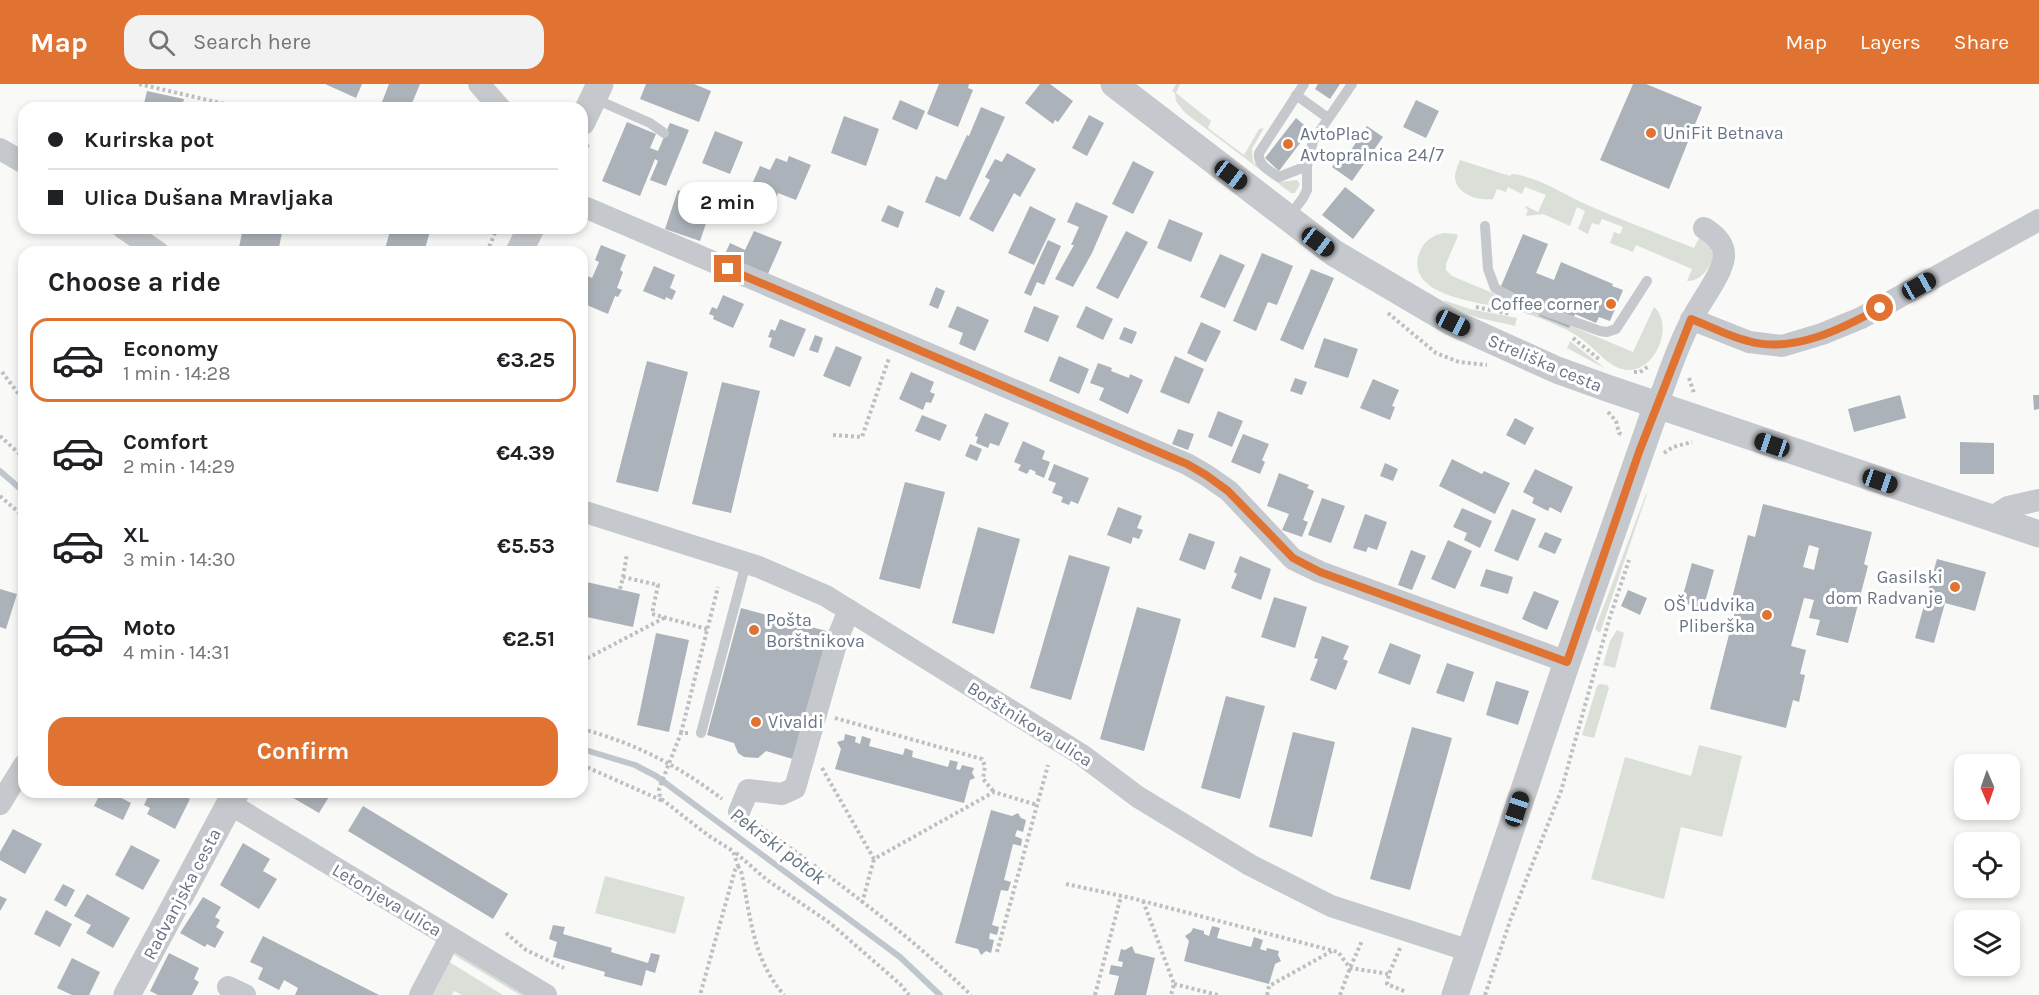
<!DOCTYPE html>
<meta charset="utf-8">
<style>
:root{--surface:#fff;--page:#f2f2f2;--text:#202124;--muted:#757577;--line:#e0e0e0;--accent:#e07331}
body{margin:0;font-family:Karla,sans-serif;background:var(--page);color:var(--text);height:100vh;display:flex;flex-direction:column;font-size:22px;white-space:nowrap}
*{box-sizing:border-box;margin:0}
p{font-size:20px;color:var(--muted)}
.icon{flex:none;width:33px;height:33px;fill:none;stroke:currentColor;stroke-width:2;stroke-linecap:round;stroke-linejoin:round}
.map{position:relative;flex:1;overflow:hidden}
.drawer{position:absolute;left:18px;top:162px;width:570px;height:552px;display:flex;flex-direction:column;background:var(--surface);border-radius:18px;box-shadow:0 3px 9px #0003}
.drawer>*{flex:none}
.top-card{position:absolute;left:18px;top:18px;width:570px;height:132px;border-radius:18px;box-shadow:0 3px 9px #0003;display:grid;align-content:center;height:132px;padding:0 30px;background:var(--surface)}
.needle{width:39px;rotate:178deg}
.fabs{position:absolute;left:1954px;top:670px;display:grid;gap:12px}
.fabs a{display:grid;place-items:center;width:66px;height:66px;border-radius:12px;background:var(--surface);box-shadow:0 3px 9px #0003;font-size:30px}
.end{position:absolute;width:27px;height:27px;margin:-14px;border:8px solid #e07331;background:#fff;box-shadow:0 0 0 3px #fff}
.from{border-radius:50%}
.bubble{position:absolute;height:42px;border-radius:18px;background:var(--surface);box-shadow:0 3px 9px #0003;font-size:20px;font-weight:700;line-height:42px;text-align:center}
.car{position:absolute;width:18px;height:36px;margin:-18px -9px;border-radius:8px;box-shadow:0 0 4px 2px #0007;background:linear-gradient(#222 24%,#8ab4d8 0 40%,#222 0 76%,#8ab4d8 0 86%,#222 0)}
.top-card b{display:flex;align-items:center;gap:21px;height:57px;font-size:22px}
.top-card b+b{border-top:2px solid var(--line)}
.top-card i{width:15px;height:15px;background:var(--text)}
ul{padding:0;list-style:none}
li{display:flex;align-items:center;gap:18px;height:84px;margin:0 12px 9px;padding:0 18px;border:3px solid transparent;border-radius:18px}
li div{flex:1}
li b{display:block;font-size:22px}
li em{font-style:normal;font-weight:700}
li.on{border-color:var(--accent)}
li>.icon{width:54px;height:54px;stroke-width:1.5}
h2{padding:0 30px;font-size:27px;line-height:72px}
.cta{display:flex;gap:12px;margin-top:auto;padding:12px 30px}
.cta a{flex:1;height:69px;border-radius:18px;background:var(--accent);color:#fff;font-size:24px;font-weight:700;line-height:69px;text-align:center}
header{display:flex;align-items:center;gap:36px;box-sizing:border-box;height:84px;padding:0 30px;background:var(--accent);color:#fff}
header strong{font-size:28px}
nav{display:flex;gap:33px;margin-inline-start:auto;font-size:21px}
.search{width:420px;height:54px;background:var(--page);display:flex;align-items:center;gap:15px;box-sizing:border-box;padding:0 21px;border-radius:18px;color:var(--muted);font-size:22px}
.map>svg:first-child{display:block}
.green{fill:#dae0d8}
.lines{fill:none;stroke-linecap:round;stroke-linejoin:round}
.stream{stroke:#bfc7cd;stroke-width:6}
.building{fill:#acb2b9;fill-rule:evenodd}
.path{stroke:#bdbfc2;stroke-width:4;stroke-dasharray:3 3;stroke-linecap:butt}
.service{stroke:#c5c8cc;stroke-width:10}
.minor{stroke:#c5c8cc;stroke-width:22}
.tertiary{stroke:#c5c8cc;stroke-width:27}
.route{stroke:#e07331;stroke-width:8}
.poi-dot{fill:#e07331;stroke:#fff;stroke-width:2}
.labels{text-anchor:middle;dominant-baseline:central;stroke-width:6;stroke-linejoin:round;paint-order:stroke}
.poi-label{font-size:18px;fill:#697587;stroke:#fff;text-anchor:start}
.street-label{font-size:18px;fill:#697587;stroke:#fff}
.water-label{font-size:20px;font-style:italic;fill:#657682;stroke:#fff}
</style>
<header>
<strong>Map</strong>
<div class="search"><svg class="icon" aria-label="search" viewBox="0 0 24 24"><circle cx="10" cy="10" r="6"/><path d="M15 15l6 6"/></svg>Search here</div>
<nav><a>Map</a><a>Layers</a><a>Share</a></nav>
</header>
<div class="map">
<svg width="2039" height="911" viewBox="0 0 2039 911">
<rect width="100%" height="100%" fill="#f9f9f7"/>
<!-- green -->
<path class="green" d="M1176 0H1180L1176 9 1211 37 1208 44 1244 71 1259 45 1264 44 1252 65 1253 78 1278 98 1297 96 1300 100 1295 109H1291L1279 100 1184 28 1176 17 1175 9 1172 7Z
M1460 76 1510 92 1512 90C1538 93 1558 107 1581 118 1618 135 1657 149 1694 164L1700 152 1709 159 1714 173C1708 185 1702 197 1687 197L1692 185 1636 161 1633 168 1610 159 1614 148 1620 150 1623 143 1602 135 1599 141 1592 139 1588 150 1578 145 1585 127 1577 123 1570 142 1543 130 1526 132 1528 125 1525 124 1526 122 1538 128 1546 111 1525 103 1522 110 1508 103 1506 108 1497 105 1493 115C1479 117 1457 111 1455 94 1455 88 1458 81 1460 76Z
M1444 149 1456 150 1458 152 1446 180V186L1452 192 1633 268 1654 223C1676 242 1653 294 1622 285 1609 282 1599 269 1589 261 1580 253 1569 246 1558 242 1543 235 1527 229 1511 225 1485 219 1401 213 1420 167 1425 156 1433 151 1444 149Z
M1443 216 1470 225 1517 234 1515 242C1492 236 1459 233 1443 216Z
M1570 257 1606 285 1567 264Z
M1646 410H1647L1600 549 1595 545Z
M1617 546 1624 549 1615 584 1603 581 1610 557Z
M1600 600 1607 601 1609 604 1594 654 1582 651 1597 602Z
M1699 661 1742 672 1722 753 1681 743 1664 815 1591 795 1625 673 1691 692Z
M605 792 685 813 675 850 595 829Z
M454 865 531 911H520L459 874 450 868Z
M446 876 503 911H462L454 907 452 911H428Z"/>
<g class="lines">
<!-- stream -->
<path class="stream" d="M0 387 24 408
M582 665 635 681 656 692 900 873 940 911"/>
</g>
<!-- building -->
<path class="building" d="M325 0H362L356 14Z
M389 0H420L410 24 380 23Z
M646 0H694L711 7 699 38 640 15Z
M939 0H969L968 4 973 6 958 43 927 30Z
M1040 0H1050L1073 17 1058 38 1055 36 1053 40 1025 19Z
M1318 0H1340L1330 15 1315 5Z
M1633 0H1646L1702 23 1669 105 1600 76Z
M147 7 184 15 182 24H143Z
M900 16 925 27 917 46 892 35Z
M1416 16 1439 27 1426 54 1403 43Z
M981 23 1005 33 960 133 925 118 936 92 946 96 967 51 969 52Z
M1089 31 1104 39 1087 72 1072 64Z
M844 32 879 45 866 82 831 69Z
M1296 34 1310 46 1279 87 1265 74Z
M627 38 656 50 650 64 658 67 670 39 689 46 666 102 650 96 658 77 655 75 640 112 602 97Z
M1367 42 1383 53 1352 97 1332 83 1342 69 1347 72Z
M715 47 743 58 730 90 702 79Z
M1007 69 1036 85 1020 113 1014 109 993 148 969 135 990 96 985 93 995 75 1002 78Z
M789 72 811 81 796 116 778 109 775 117 749 107 760 82 770 86 776 74 787 78Z
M1133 77 1154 88 1133 130 1112 120Z
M1345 103 1375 126 1353 155 1322 131Z
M678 106 713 119 700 157 665 145Z
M1076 118 1108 132 1092 169 1073 203 1055 195 1074 161H1071L1079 143 1067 138Z
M888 121 904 128 898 144 881 137Z
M1030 122 1056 135 1034 181 1008 169Z
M1169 135 1203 149 1191 178 1157 164Z
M243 144H283L278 168H238Z
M391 144H431L424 168H384Z
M754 147 782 158 767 192 724 172 730 159 745 166Z
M1126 147 1148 158 1118 215 1096 204Z
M1523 150 1548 160 1536 189 1554 196 1561 178 1613 200 1612 202 1623 206 1610 237 1599 233 1596 239 1575 230 1569 244 1539 232 1543 221 1526 214 1525 218 1499 207Z
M1048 156 1061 162 1044 201 1037 198 1031 212 1024 209Z
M601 161 626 171 620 186 623 188 617 204 622 206 618 213 615 212 608 230 582 219V193L583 190 592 194 599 178 595 176Z
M1262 169 1293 182 1277 221 1268 218 1256 247 1233 237Z
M1220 170 1245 181 1225 224 1200 213Z
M654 182 675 191 670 204 676 207 672 216 666 213 665 216 643 207Z
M1311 185 1334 194 1303 266 1280 256Z
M936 203 945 207 938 225 929 221Z
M723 211 744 220 733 244 713 235 714 232 709 230 712 223 717 225Z
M957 222 989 236 975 267 959 260 963 249 948 243Z
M1034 222 1059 232 1048 258 1024 248Z
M1086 222 1113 235 1103 256 1076 243Z
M780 235 806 245 794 273 769 263 772 254 768 253 771 245 775 247Z
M1201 238 1221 247 1206 278 1187 269Z
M1124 243 1137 248 1132 260 1119 255Z
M815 251 823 254 818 269 809 266Z
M1324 254 1358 265 1348 294 1314 283Z
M836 262 862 273 850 303 823 292Z
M1059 272 1089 285 1079 310 1049 297Z
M1175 272 1204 285 1189 320 1160 308Z
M647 277 688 288 658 408 616 398Z
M1098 279 1112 284 1111 287 1129 294 1130 290 1143 296 1128 330 1099 316 1104 304 1090 299Z
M911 288 934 298 930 308 935 310 931 319 926 318 923 326 899 315Z
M1295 294 1307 298 1302 311 1290 307Z
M1373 295 1399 306 1392 322 1395 323 1390 336 1360 324Z
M722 298 760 307 731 429 692 420Z
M1900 311 1906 334 1854 348 1848 325Z
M2033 311H2039V325L2034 326Z
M1218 327 1243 337 1232 363 1208 353Z
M985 329 1009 339 999 362 990 359 988 364 976 359 978 353 975 352Z
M922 331 947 341 940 357 915 347Z
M1515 334 1534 344 1525 361 1506 351Z
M1178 345 1194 350 1188 366 1172 360Z
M1243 350 1269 360 1262 376 1265 378 1260 390 1231 378Z
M1023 357 1045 367 1042 375 1050 378 1044 394 1035 390 1036 388 1030 385 1027 390 1018 386 1021 381 1014 378Z
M1960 358 1994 359V390H1960Z
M970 360 982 365 977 377 965 372Z
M1452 375 1482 390 1484 387 1510 399 1495 430 1439 402Z
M1385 379 1398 385 1393 397 1380 392Z
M1054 380 1089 394 1078 420 1071 417 1069 421 1061 418 1063 413 1052 409 1056 399 1048 396Z
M1535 385 1573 403 1561 429 1550 423 1548 427 1532 419 1534 414 1523 408Z
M1279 389 1309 401 1307 404 1314 407 1303 436 1308 438 1302 453 1282 446 1289 430 1267 422Z
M905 398 945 408 920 505 879 495Z
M1322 414 1345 422 1331 459 1308 451Z
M1763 420 1872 448 1864 480 1868 482 1848 559 1816 551 1820 536 1809 534 1814 516 1804 514 1791 562 1806 566 1800 590 1805 591 1799 618 1793 616 1786 644 1710 625 1735 527 1729 526 1748 451 1755 453ZM1809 461 1819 464 1814 486 1803 483Z
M1118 423 1142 432 1137 444 1143 446 1139 455 1133 453 1131 460 1107 451Z
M1462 424 1492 437 1480 464 1464 456 1467 449 1453 443Z
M1512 425 1536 435 1518 477 1494 467Z
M1365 430 1387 438 1377 466 1368 463 1366 468 1353 464Z
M978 443 1020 455 994 550 952 539Z
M1545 448 1562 455 1555 470 1538 463Z
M1189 449 1215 458 1205 486 1179 476Z
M1448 456 1472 467 1455 505 1431 495Z
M1411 466 1426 472 1412 506 1398 501Z
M1069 471 1110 483 1071 616 1030 604Z
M1240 472 1271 485 1261 516 1231 504 1237 490 1234 488Z
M1937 475 1986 488 1975 527 1945 519 1934 559 1915 554Z
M1692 479 1714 486 1703 525 1681 518Z
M1486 485 1513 493 1508 510 1480 502Z
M582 497 640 510 633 543 582 532Z
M0 505 17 510 6 545 0 543Z
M1628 506 1647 514 1640 531 1621 522Z
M1534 507 1559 517 1547 546 1522 535Z
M1274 513 1307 523 1295 564 1261 553Z
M1137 523 1181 535 1144 667 1100 655Z
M741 524 830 548 796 676 766 667 758 674 744 673 738 669 734 659 707 651Z
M656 549 689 556 669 648 637 641Z
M1322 552 1349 562 1343 575 1348 577 1336 606 1310 596 1318 575 1314 574Z
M1390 559 1421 571 1410 601 1378 589Z
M1447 579 1474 588 1464 618 1436 609Z
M1496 597 1529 607 1518 641 1486 631Z
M1226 612 1265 622 1240 715 1201 704Z
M1412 643 1452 654 1410 806 1370 795Z
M1293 648 1335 658 1312 753 1269 743Z
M845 650 856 653 855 658 860 660 862 652 871 655 869 662 903 671 905 664 913 667 912 673 948 683 950 676 958 678 956 685 960 686 962 681 974 684 972 689 975 694 970 696 964 719 835 685 841 665 837 658 844 656Z
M101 708H110L131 719 123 736 94 722Z
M150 708H176L190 715 175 745 147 730 150 724 144 721Z
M283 708H332L319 729Z
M363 722 508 810 493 835 348 747Z
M991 726 1012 732 1018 729 1021 734 1026 736 1023 748 1017 746 1015 752 1022 755 1021 762 1013 760 1004 796 1011 798 1008 807 1001 806 992 841 999 843 997 851 990 849 989 855 994 856 991 869 986 867 981 871 978 865 955 859Z
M13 745 42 760 25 790 0 776V768Z
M243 759 270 775 263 787 277 795 259 825 220 801Z
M131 761 160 776 143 806 115 791Z
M63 800 75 806 66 823 54 816Z
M87 810 130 834 113 864 86 849 91 841 74 832Z
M0 812 7 815 0 827Z
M203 813 221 823 215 833 220 836 216 843 224 848 215 864 207 860 205 863 180 849Z
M46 826 72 840 60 863 34 850Z
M553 841 565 843 563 850 612 864 611 868 648 879 651 869 660 871 655 889 646 886 642 902 604 892 605 888 553 873 557 858 549 855Z
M1212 842 1220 844 1217 854 1251 863 1254 853 1263 856 1260 865 1266 867 1267 864 1279 867 1278 871 1281 877 1275 880 1269 900 1184 877 1189 857 1185 852 1191 848 1193 844 1204 847V850L1209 852Z
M263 852 379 911H295L298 904 284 896 279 906 258 895 263 884 250 878Z
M1132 862 1135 869 1155 874 1146 911H1114L1119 892 1109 890 1111 881 1122 883 1123 878 1118 877 1121 865 1125 866Z
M169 869 199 884 194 895 199 898 192 911H158L150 907Z
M72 874 100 888 89 911H72L57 904Z"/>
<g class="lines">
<!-- path -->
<path class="path" d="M139 0 242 24
M582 74 589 58
M487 168 497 144
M1476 223 1510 230
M1388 229 1436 269 1459 278 1487 281
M1573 254 1600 276
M2 288 24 317
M1634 288H1640L1649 282
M1689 294 1694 309
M1608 328 1616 337 1619 349 1623 351
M833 351 862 353 889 274
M0 352 24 374
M1664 369 1673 363 1692 358
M0 412 24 433
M582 474 586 458
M623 493 627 470
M620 505 623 493 658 501 652 530 707 545
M582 577 664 534
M835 634 982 675 985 682 983 695 994 708
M582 645C635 659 679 682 722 715
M681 649 718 503
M688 649H681L659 705 660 714 709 752 733 767 738 782 735 786 700 911
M582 681 663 717
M822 684 874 775 994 708 1037 721
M755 739C830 792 905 847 971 911
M736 769 767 796 830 839 900 900 909 911
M738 782 741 787C751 833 752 874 784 911
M1066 800 1131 814 1338 868 1350 884 1389 890
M1143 817 1174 900 1171 911
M862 819 874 775
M506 849 526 866 564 884
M1400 864 1389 890 1387 900 1406 908
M997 868 1048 681
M1174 900 1218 911
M1095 911 1121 812
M1267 911 1269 902 1332 867
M1340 911 1350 884 1362 857
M1485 911 1510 837 1561 707 1609 536 1629 476"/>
<!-- service -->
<path class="service" d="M1304 0 1259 69C1257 81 1270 87 1279 93L1307 82
M1296 11 1328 34
M593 14 650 39 664 49
M1288 134 1303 114 1307 106V82L1313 57 1352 0
M1485 142 1488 185 1495 204 1522 219 1600 247 1607 248 1616 245 1647 197
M701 649 746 479"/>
<!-- minor -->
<path class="minor" d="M479 0 500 24
M0 65 24 79
M582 122 1187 380 1206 391 1229 407 1293 475 1320 488 1567 578
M123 144 158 168
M1691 235 1749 258 1782 262 1822 250 1861 234 2039 136
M1657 321C1668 293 1677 262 1692 235 1701 216 1721 193 1724 173 1725 159 1714 150 1704 144
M582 427 759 483 826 512 1082 671 1138 713 1250 781 1331 822 1470 867
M1991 434 2008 423 2039 416
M0 720 24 681
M230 720 546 911
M739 728 748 706 782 710 795 704 838 553 849 526
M228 903 245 911
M420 911 450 854"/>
<!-- tertiary -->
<path class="tertiary" d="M1114 0 1334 169 1453 239 1557 286 1607 304 2039 450
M582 38 600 0
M519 168 531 144
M127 911 236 708
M1455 911 1567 578 1657 321"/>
</g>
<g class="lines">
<!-- route -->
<path class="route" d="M728 185 1187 380 1206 391 1228 407 1293 474 1320 488 1567 578 1639 368 1691 235C1710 242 1728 252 1748 257 1792 270 1842 245 1880 224"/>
</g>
<!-- markers -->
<g class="poi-dot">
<circle cx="1651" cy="49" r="6"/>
<circle cx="1288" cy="60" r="6"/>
<circle cx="1611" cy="220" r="6"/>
<circle cx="1955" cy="503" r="6"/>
<circle cx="1767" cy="531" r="6"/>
<circle cx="754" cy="546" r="6"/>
<circle cx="756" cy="638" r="6"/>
</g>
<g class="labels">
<!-- poi labels -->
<g class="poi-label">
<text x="1663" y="49">UniFit Betnava</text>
<text x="1300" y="50">AvtoPlac<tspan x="1300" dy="21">Avtopralnica 24/7</tspan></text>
<text x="1599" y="220" text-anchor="end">Coffee corner</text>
<text x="1943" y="493" text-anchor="end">Gasilski<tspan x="1943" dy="21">dom Radvanje</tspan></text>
<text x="1755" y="521" text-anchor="end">OŠ Ludvika<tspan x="1755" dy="21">Pliberška</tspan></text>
<text x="766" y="536">Pošta<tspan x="766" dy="21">Borštnikova</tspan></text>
<text x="768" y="638">Vivaldi</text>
</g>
<!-- street labels -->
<g class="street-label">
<text transform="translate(1545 279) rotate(23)">Streliška cesta</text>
<text transform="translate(1030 640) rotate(32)">Borštnikova ulica</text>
<text transform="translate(182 810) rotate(-62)">Radvanjska cesta</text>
<text transform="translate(387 816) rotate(31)">Letonjeva ulica</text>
</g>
<!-- water labels -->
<g class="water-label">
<text transform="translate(778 762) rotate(37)">Pekrski potok</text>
</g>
</g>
</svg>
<div class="fabs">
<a><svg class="needle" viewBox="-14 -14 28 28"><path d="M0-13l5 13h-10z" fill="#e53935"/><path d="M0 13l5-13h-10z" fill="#757577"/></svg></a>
<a><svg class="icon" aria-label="locate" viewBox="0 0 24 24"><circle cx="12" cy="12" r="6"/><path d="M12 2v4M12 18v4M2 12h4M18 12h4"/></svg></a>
<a><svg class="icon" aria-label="layers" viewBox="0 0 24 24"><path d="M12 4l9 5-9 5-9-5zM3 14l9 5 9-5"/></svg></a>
</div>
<i class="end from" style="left:1880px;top:224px"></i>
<i class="end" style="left:728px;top:185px"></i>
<div class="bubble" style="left:678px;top:98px;width:99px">2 min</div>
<i class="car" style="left:1231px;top:91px;rotate:127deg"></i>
<i class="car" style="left:1318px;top:158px;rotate:127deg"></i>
<i class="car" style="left:1919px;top:202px;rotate:61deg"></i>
<i class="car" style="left:1453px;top:239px;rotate:116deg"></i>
<i class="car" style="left:1772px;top:361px;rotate:289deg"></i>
<i class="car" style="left:1880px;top:397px;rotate:109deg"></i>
<i class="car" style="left:1517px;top:725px;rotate:18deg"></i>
<div class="top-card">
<b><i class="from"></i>Kurirska pot</b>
<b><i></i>Ulica Dušana Mravljaka</b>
</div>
<section class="drawer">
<h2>Choose a ride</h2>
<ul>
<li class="on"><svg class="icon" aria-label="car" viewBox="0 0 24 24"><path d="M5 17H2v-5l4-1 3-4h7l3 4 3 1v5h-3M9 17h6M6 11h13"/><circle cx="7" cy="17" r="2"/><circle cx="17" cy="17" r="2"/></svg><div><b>Economy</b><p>1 min · 14:28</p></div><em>€3.25</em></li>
<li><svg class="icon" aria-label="car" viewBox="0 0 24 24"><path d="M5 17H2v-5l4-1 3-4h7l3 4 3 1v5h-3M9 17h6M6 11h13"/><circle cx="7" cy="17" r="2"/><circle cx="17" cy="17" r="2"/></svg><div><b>Comfort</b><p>2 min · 14:29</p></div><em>€4.39</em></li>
<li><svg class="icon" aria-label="car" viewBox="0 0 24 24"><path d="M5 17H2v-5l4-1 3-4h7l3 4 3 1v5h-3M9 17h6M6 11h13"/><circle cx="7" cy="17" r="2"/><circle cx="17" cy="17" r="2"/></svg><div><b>XL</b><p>3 min · 14:30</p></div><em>€5.53</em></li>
<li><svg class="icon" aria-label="car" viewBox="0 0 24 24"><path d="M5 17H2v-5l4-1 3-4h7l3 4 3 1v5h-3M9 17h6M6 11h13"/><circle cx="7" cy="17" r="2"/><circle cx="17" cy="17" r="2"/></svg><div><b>Moto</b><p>4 min · 14:31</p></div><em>€2.51</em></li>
</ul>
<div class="cta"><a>Confirm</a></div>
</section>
</div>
